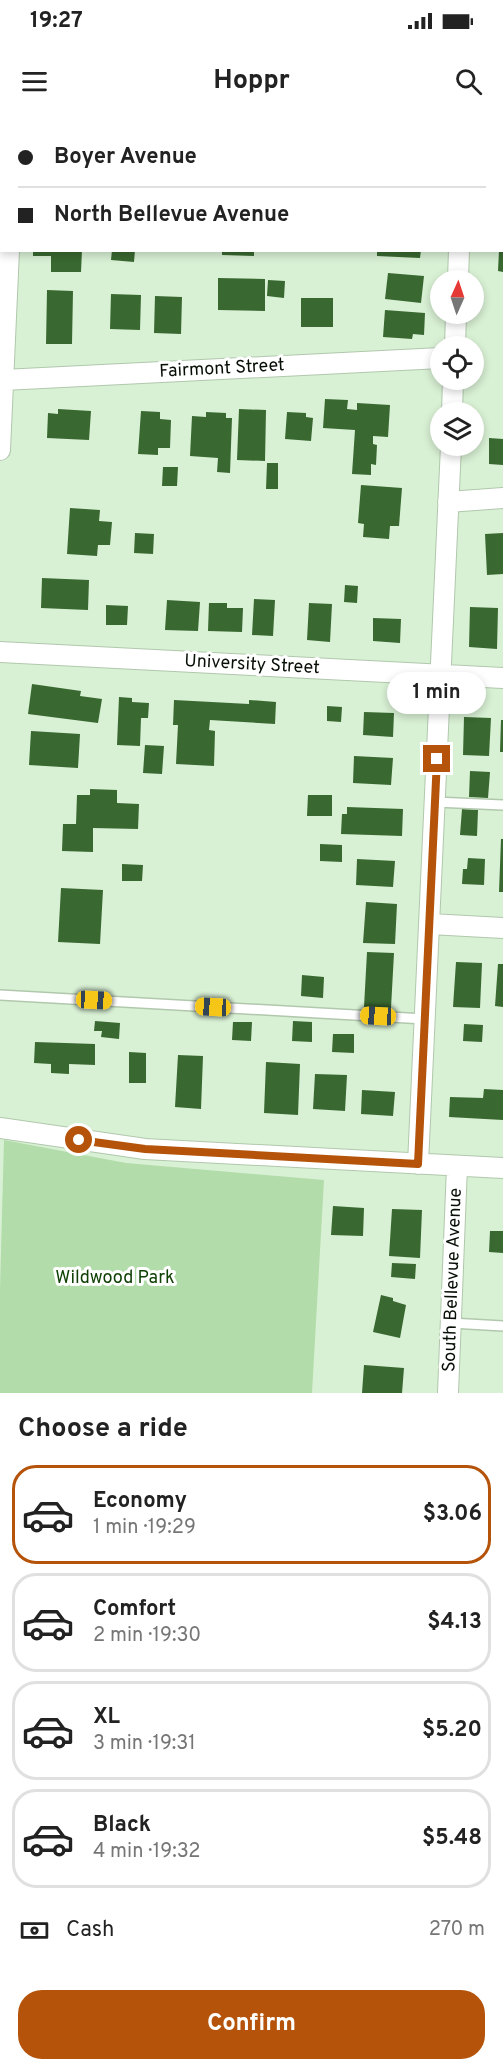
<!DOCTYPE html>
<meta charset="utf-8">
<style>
:root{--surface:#fff;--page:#f2f2f2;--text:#222;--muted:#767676;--line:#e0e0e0;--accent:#b45309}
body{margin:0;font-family:Overpass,sans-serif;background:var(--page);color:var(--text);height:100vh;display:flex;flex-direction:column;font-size:22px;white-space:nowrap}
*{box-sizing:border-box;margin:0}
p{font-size:20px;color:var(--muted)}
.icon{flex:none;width:33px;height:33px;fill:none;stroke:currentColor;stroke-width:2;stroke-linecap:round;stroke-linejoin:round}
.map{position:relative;height:1273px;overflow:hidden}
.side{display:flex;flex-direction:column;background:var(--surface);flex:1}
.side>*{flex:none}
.top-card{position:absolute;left:0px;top:0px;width:504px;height:132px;box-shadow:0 3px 9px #0003;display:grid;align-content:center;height:132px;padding:0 18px;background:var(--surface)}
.needle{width:39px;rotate:3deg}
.controls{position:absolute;left:430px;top:150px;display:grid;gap:12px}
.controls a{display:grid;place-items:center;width:54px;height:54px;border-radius:50%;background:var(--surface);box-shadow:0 3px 9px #0003;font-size:30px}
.end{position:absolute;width:27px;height:27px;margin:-14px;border:8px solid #b45309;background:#fff;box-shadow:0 0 0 3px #fff}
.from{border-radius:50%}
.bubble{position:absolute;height:42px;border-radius:21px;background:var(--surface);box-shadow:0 3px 9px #0003;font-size:20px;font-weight:700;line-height:42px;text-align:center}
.car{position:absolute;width:18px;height:36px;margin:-18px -9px;border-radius:8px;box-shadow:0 0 4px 2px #0007;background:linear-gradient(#f5c518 24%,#345 0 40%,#f5c518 0 76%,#345 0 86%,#f5c518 0)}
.top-card b{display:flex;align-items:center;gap:21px;height:57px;font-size:22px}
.top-card b+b{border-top:2px solid var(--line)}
.top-card i{width:15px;height:15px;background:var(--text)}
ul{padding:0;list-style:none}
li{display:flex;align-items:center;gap:18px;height:99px;margin:0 12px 9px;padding:0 6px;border:3px solid var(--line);border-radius:24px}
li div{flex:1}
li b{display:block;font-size:22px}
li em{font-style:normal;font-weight:700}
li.on{border-color:var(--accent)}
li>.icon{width:54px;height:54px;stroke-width:1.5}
h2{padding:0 18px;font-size:27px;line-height:72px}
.pay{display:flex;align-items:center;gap:15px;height:66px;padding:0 18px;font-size:22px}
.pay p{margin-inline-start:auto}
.primary-button{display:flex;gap:12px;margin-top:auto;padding:12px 18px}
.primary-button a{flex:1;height:69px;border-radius:24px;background:var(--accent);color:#fff;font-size:24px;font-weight:700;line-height:69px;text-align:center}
.status{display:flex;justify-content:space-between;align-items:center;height:42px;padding:0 30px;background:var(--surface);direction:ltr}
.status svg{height:16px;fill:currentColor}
header{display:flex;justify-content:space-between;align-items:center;height:78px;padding:0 18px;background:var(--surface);font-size:27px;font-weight:700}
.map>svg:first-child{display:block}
.green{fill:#b3dcab}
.building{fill:#396830}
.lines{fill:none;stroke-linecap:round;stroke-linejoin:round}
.lane-casing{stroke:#b1c8ad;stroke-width:12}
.street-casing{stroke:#b1c8ad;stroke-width:22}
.primary-casing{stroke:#fff;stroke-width:33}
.lane{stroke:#fff;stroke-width:9}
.street{stroke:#fff;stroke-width:20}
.primary{stroke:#bdf1b3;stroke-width:30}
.route{stroke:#b45309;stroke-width:8}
.labels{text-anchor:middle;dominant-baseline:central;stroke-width:6;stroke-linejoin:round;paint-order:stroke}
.street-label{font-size:18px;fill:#070f06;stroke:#fff}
.park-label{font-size:18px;fill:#0e4103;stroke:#fff}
</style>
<div class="status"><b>19:27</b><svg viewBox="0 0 49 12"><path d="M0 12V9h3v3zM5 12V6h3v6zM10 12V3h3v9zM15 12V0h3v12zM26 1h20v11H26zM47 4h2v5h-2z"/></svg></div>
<header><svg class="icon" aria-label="menu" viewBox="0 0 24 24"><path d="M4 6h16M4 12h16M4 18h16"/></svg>Hoppr<svg class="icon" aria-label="search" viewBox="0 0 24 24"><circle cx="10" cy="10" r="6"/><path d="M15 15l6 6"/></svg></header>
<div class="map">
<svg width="503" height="1273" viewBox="0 0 503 1273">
<rect width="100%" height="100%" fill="#d8f0d4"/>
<!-- green -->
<path class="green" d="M4 1020 126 1043 324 1060 312 1273H0V1169Z"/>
<!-- building -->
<path class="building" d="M33 130H82L81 152H51V136H33Z
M112 130H135L134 142 111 140Z
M222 130H254V136L222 135Z
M377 130H421L420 138 377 136Z
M499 130H503V152L498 151Z
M388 153 424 156 421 183 385 179Z
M218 158 265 159V191L218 190Z
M268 160 285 161 284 178 267 176Z
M47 170 73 171 72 224H46Z
M111 174 141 175 140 210 110 209Z
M155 176 182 177 181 214 154 213Z
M301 178H333V207H301Z
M385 190 425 193 424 215 413 214 412 219 383 217Z
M325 279 348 280 347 289 357 290V283L390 285 388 317 373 316V324L377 325 376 345 371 344V355L352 354 355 310 323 308Z
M58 289 91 291 89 320 47 318 48 293 58 294Z
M239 289 266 290 265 341 237 340Z
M141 291 160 292V299L171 300 170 328H158V335L138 334Z
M206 292 226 293V298H232L230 353 217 352 218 338 190 336 192 296 206 297Z
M287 292 306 293V297L313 298 311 321 285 319Z
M489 318 503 319V345L489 344Z
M267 343H278V369H266Z
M163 347H178L177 366H162Z
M361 365 402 368 399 406H390L389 419 363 417 364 404 358 403Z
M70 388 100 390 99 401 112 402 110 425H98L97 436 67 434Z
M135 413 154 414 153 434 134 433Z
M503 413V454L487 455 485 414Z
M42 458 89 460 88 490 41 488Z
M345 465 358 466 357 483 344 482Z
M254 479 275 480 273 516 252 515Z
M167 480 200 482 198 511 165 510Z
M209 483H227V488H243L242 512 208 511Z
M309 483 332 484 330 522 307 520Z
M106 485 128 486 127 505H106Z
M470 487 498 488 497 529 469 527Z
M373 498 401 499 400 523 373 521Z
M32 564 81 571 80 576 102 579 98 603 28 594Z
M119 577 132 578V582L149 583 148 598H141L140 626 117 625Z
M174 580 249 584V580L276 582 275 604 210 600 209 610 215 611 214 646 176 644 178 605H173Z
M327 586 342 587 341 602 327 601Z
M364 592 394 593 393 617 363 615Z
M464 597 491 598 489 636 463 635Z
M501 600H503V632H500Z
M31 611 80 614 78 648 29 645Z
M145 625 164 626 162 654 143 653Z
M354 636 393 638 391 665 353 663Z
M470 651 490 652 488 678 469 677Z
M90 669 117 670V683L139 684 138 709 93 708V732L62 731 63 704H76L77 675H90Z
M308 675H332V696H307Z
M347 687 403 689 402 716 341 714 342 694H347Z
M462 689 478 690 477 716 460 715Z
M501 719H503V772H499Z
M320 724 342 725V742L320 741Z
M468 738 485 739 484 765 462 764 463 749H467Z
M357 739 395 741 393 767 356 765Z
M122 744 143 745 142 761H122Z
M61 768 103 770 100 824 58 822Z
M366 782 397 784 395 824 363 823Z
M367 832 394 833 391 888 364 887Z
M456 842 482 843 480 888 453 887Z
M498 844H503V887L495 886Z
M302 855 324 857 323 878 301 876Z
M95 901 120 903 119 919 101 917 102 911H94Z
M293 901 312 902V922L292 921Z
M233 902H252L251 921 232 920Z
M464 904 483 905 482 922 463 921Z
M333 914H354V933L332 932Z
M35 922 95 924V945L69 944V954L51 953V944L34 943Z
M129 932 146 933V963H129Z
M178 935 203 936 201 989 175 987Z
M266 942 300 944 298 995 264 993Z
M315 954 347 955 345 991 313 989Z
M484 969 503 970V1000L449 997 450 977 483 978Z
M362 970 395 972 393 996 361 994Z
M333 1086 364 1088 363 1116 331 1115Z
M392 1089 422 1090 420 1138 389 1136Z
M490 1111H503V1133L489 1132Z
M392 1143 416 1144 415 1159 391 1157Z
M381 1175 393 1178V1181L406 1185 400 1218 373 1212Z
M364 1245 404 1248 402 1273H362Z"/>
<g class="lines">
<!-- lane casing -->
<g class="lane-casing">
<path id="lane" d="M435 682 503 685
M0 875 425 899
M451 1203 503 1206"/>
</g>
<!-- street casing -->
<g class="street-casing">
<path id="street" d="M17 2V0
M465 2V0
M458 160 459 130
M455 226 456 194
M3 260 441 238
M452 292 453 260
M0 330 9 130
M448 382 503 378
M0 532 503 558
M430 804 503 808
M0 1008 145 1029 503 1048
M418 1044 451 326
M448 1273 457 1046"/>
</g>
<!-- primary casing -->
<g class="primary-casing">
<path id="primary" d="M40 2 43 0
M0 20 2 19"/>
</g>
<!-- lane -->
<use href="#lane" class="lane"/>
<!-- street -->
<use href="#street" class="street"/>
<!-- primary -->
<use href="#primary" class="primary"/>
</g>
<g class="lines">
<!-- route -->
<path class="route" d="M79 1020 145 1029 418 1044 437 639"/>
</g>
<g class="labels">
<!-- street labels -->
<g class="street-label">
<text transform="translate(222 249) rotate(-3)">Fairmont Street</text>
<text transform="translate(252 545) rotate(3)">University Street</text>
<text transform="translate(453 1160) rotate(-88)">South Bellevue Avenue</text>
</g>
<!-- park labels -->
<g class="park-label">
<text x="115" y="1158">Wildwood Park</text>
</g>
</g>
</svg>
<div class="controls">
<a><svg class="needle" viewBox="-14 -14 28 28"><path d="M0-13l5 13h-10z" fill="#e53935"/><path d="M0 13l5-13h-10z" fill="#767676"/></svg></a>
<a><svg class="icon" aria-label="locate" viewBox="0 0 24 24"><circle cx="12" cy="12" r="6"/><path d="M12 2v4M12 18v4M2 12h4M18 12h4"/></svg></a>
<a><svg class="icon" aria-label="layers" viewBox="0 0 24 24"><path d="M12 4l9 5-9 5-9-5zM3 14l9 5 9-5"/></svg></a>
</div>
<i class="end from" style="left:79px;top:1020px"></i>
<i class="end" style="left:437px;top:639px"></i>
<div class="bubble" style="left:387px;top:552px;width:99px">1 min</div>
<i class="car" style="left:94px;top:880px;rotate:93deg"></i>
<i class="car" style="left:213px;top:887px;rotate:273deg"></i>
<i class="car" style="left:378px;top:896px;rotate:273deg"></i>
<div class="top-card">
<b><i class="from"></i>Boyer Avenue</b>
<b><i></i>North Bellevue Avenue</b>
</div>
</div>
<section class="side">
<h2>Choose a ride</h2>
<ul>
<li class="on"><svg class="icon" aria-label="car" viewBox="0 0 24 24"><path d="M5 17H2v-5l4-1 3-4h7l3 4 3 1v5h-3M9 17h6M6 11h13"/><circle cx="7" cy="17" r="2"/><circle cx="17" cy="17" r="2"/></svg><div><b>Economy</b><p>1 min · 19:29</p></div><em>$3.06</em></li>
<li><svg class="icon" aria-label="car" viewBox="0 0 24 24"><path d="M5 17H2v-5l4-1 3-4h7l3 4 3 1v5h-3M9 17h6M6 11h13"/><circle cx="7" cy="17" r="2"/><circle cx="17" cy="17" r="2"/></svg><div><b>Comfort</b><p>2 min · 19:30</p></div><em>$4.13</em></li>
<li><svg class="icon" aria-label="car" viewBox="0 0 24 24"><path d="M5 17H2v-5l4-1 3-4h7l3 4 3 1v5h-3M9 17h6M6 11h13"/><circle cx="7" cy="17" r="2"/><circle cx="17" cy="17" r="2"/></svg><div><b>XL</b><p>3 min · 19:31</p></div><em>$5.20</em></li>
<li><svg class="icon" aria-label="car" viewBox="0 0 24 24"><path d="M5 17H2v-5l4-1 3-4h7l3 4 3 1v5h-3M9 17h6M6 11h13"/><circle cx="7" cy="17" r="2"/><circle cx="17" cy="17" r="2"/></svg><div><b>Black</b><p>4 min · 19:32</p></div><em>$5.48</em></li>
</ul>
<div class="pay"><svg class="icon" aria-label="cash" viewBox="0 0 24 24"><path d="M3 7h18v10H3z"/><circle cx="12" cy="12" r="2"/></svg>Cash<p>270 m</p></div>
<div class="primary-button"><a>Confirm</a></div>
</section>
